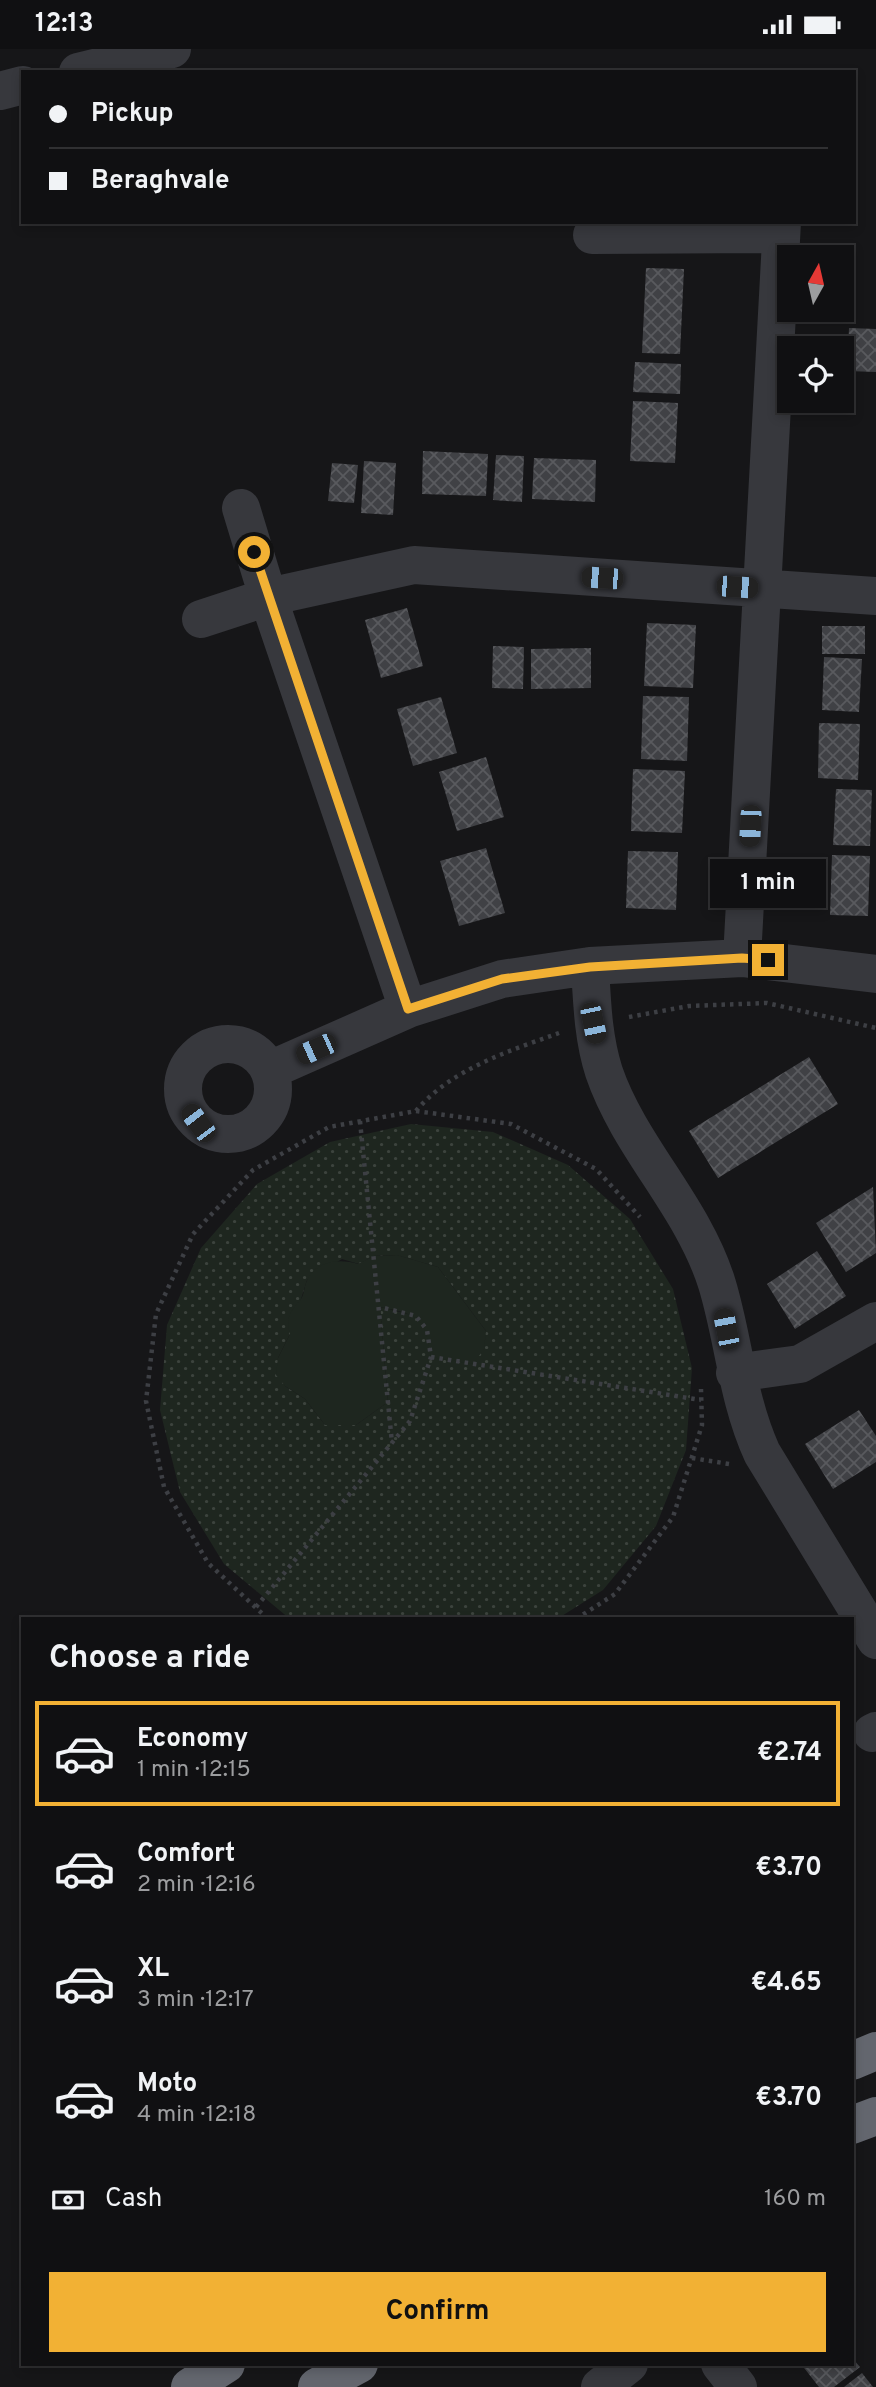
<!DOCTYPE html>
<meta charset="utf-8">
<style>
:root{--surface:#101012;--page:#19191b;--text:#f1f3f6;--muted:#9c9d9f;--line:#303032;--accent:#f2b134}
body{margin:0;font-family:Overpass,sans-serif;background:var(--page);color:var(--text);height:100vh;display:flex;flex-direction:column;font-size:26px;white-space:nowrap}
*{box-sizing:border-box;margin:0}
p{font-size:23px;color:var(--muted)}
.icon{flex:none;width:38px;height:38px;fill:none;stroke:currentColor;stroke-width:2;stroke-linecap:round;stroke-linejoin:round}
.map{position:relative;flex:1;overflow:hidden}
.drawer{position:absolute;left:21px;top:1568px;width:833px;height:749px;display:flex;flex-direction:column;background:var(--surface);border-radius:0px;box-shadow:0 4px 10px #0003,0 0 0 2px var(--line)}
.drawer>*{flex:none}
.banner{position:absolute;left:21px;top:21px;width:835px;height:154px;border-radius:0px;box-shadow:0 4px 10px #0003,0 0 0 2px var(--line);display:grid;align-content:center;height:154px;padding:0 28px;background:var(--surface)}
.needle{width:46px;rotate:8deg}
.tools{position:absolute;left:777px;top:196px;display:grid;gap:14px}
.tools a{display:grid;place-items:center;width:77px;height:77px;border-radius:0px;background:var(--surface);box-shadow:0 4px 10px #0003,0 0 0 2px var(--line);font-size:35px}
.end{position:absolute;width:32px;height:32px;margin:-16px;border:9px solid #f2b134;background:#111;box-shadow:0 0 0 4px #111}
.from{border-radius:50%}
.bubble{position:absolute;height:49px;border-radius:0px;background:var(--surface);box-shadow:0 4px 10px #0003,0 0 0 2px var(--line);font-size:23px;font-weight:700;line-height:49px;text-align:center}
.car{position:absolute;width:21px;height:42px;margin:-21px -10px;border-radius:9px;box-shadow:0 0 5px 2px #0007;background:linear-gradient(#222 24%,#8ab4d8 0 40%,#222 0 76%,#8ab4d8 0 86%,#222 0)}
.banner b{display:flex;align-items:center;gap:24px;height:66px;font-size:26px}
.banner b+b{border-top:2px solid var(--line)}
.banner i{width:18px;height:18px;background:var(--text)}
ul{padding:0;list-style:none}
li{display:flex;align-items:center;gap:21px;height:105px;margin:0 14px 10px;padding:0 14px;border:4px solid transparent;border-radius:0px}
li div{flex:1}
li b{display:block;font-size:26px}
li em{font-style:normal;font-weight:700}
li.current{border-color:var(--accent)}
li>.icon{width:63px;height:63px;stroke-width:1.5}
h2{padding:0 28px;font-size:32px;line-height:84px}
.pay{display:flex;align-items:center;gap:18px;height:77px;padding:0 28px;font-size:26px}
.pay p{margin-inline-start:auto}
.cta{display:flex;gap:14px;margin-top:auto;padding:14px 28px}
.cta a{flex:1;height:80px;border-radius:0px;background:var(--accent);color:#111;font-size:28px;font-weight:700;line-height:80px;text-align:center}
.status{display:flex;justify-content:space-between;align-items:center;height:49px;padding:0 35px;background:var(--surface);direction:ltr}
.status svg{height:19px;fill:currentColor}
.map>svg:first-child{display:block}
.grass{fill:url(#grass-dots);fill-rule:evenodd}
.park{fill:#1e261f}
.building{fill:url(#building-cross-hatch)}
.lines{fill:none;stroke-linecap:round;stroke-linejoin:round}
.path{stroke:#3d3f44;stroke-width:4.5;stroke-dasharray:3.5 5;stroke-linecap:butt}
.minor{stroke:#37383d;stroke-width:38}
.highway{stroke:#63666e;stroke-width:38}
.route{stroke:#f2b134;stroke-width:9}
</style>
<div class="status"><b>12:13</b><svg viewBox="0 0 49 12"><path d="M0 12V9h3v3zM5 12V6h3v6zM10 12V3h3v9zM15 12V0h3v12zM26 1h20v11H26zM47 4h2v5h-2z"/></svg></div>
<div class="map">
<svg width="876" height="2338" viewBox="0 0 876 2338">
<defs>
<pattern id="grass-dots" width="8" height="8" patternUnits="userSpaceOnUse" patternTransform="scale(1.75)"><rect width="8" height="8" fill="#1e261f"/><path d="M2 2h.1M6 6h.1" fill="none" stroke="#3c433d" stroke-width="1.8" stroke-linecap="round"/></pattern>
<pattern id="building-cross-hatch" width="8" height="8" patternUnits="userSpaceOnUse" patternTransform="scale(1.75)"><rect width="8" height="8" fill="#404145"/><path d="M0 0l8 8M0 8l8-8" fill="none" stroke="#595a5e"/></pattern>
</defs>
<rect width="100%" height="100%" fill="#161618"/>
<!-- grass -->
<path class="grass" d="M411 1075 493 1083 568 1116 630 1170 673 1240 692 1319 686 1401 656 1477 603 1541 557 1570H290L224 1515 180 1443 160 1361 167 1276 201 1199 257 1135 330 1093ZM396 1206 438 1218 486 1282 427 1281 416 1267 380 1258 388 1353 356 1376H325L305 1350 285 1337 278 1309 290 1285 307 1231 342 1210 359 1215 374 1207Z"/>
<!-- park -->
<path class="park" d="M397 1206 438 1218 486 1282 484 1300 473 1315 431 1308C425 1268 419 1266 380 1258L388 1353 356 1376H325L305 1350 285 1337 276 1326 278 1309 290 1285C285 1267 291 1262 301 1250 304 1246 304 1239 306 1234 314 1212 339 1209 358 1215L374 1207Z"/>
<!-- building -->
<path class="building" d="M646 219 684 220 680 305 642 304Z
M849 279 876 280V323L847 322Z
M635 313 681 315 680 345 633 343Z
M633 352 678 354 675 414 630 412Z
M423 402 488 405 486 447 422 445Z
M496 406 524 407 522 453 493 451Z
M534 409 596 411 595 453 532 450Z
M364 412 396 414 393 466 361 464Z
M332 414 358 416 354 454 328 452Z
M407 559 423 617 381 629 365 571Z
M647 574 696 576 693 639 644 637Z
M822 577H865V605H822Z
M493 597 524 598 523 640 492 639Z
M591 599V639L531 640V600Z
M824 608 862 610 859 663 822 661Z
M643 647 689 648 687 712 641 710Z
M441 648 457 704 413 717 397 660Z
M819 674 860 675 858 731 818 729Z
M486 708 504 768 457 782 439 723Z
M633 720 685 722 682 784 631 782Z
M836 740 872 741 870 797 833 796Z
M486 799 505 864 459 877 440 812Z
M628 802 678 803 676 861 626 859Z
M832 806 870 807 868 867 830 866Z
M809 1008 838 1055 718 1129 689 1082Z
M873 1138 876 1204 846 1223 816 1174Z
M817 1202 846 1247 795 1280 767 1235Z
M859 1361 876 1387V1413L833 1440 805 1395Z
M852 2309 860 2318 834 2338H819L801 2315H852Z
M862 2324 873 2338H844Z"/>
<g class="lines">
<!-- path -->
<path class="path" d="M629 968 689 957 767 954 876 979
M416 1062C451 1020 509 1002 559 984
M360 1072 392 1394
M431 1308 701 1351
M692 1409 729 1415
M256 1558 410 1372 431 1308 427 1281 416 1267 380 1258
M268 1570 208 1514 164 1438 146 1352 156 1265 193 1185 253 1121 329 1078 416 1062 511 1075 596 1120 640 1168
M576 1570 615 1545 673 1468 702 1376 701 1340"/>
<!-- minor -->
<path class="minor" d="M78 23 172 0
M0 42 23 36
M592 186 781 185
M241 459 268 548 408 960
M201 570 268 548 414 516 876 547
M742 909 782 173
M590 917C592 953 593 989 604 1023 630 1099 693 1157 717 1235 734 1291 737 1349 762 1404L876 1591
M183 1040a45 45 0 1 1 90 0a45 45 0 1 1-90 0Z
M270 1021 408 960 502 930 590 917 742 909 876 925
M735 1324 800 1315 876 1272
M872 1684 876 1682
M720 2315 738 2338
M600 2338 629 2315"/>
<!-- highway -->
<path class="highway" d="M852 2012 876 2002
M852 2076 876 2067
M190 2338 226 2315
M317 2338 359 2315"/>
</g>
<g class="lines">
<!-- route -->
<path class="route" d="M254 503 408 960 502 930 590 918 742 909 768 911"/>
</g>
</svg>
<div class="tools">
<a><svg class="needle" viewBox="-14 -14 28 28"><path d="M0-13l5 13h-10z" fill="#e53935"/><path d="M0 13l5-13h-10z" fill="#9c9d9f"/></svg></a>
<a><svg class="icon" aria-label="locate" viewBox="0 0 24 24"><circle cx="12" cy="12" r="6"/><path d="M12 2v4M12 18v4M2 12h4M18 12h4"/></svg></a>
</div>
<i class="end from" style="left:254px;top:503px"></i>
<i class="end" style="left:768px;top:911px"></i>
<div class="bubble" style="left:710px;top:810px;width:116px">1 min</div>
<i class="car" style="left:602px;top:529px;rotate:274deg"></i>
<i class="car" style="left:737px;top:538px;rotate:94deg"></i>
<i class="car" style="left:750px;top:777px;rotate:183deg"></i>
<i class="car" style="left:593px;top:974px;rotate:168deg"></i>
<i class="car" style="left:316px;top:1000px;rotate:246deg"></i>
<i class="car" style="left:198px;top:1074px;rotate:323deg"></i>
<i class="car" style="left:726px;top:1280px;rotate:349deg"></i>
<div class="banner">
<b><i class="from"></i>Pickup</b>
<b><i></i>Beraghvale</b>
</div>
<section class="drawer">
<h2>Choose a ride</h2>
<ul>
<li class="current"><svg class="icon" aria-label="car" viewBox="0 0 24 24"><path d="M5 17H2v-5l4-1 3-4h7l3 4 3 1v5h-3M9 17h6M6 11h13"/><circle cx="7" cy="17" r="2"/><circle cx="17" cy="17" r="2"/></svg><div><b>Economy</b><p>1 min · 12:15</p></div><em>€2.74</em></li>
<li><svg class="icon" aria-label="car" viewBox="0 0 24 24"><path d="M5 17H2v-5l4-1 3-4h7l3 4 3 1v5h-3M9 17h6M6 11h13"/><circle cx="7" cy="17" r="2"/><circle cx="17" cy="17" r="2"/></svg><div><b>Comfort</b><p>2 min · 12:16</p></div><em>€3.70</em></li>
<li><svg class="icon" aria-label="car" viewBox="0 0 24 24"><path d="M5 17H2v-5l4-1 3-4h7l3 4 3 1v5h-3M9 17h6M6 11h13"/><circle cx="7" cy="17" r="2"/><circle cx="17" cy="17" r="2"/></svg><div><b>XL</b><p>3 min · 12:17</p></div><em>€4.65</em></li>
<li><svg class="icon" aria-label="car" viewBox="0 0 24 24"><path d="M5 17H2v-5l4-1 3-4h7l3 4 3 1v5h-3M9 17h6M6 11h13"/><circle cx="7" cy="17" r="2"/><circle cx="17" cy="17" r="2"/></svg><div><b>Moto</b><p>4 min · 12:18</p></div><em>€3.70</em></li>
</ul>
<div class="pay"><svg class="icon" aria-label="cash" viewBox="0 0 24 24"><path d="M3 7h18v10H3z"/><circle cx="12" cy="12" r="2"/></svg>Cash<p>160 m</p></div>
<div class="cta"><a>Confirm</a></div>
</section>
</div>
